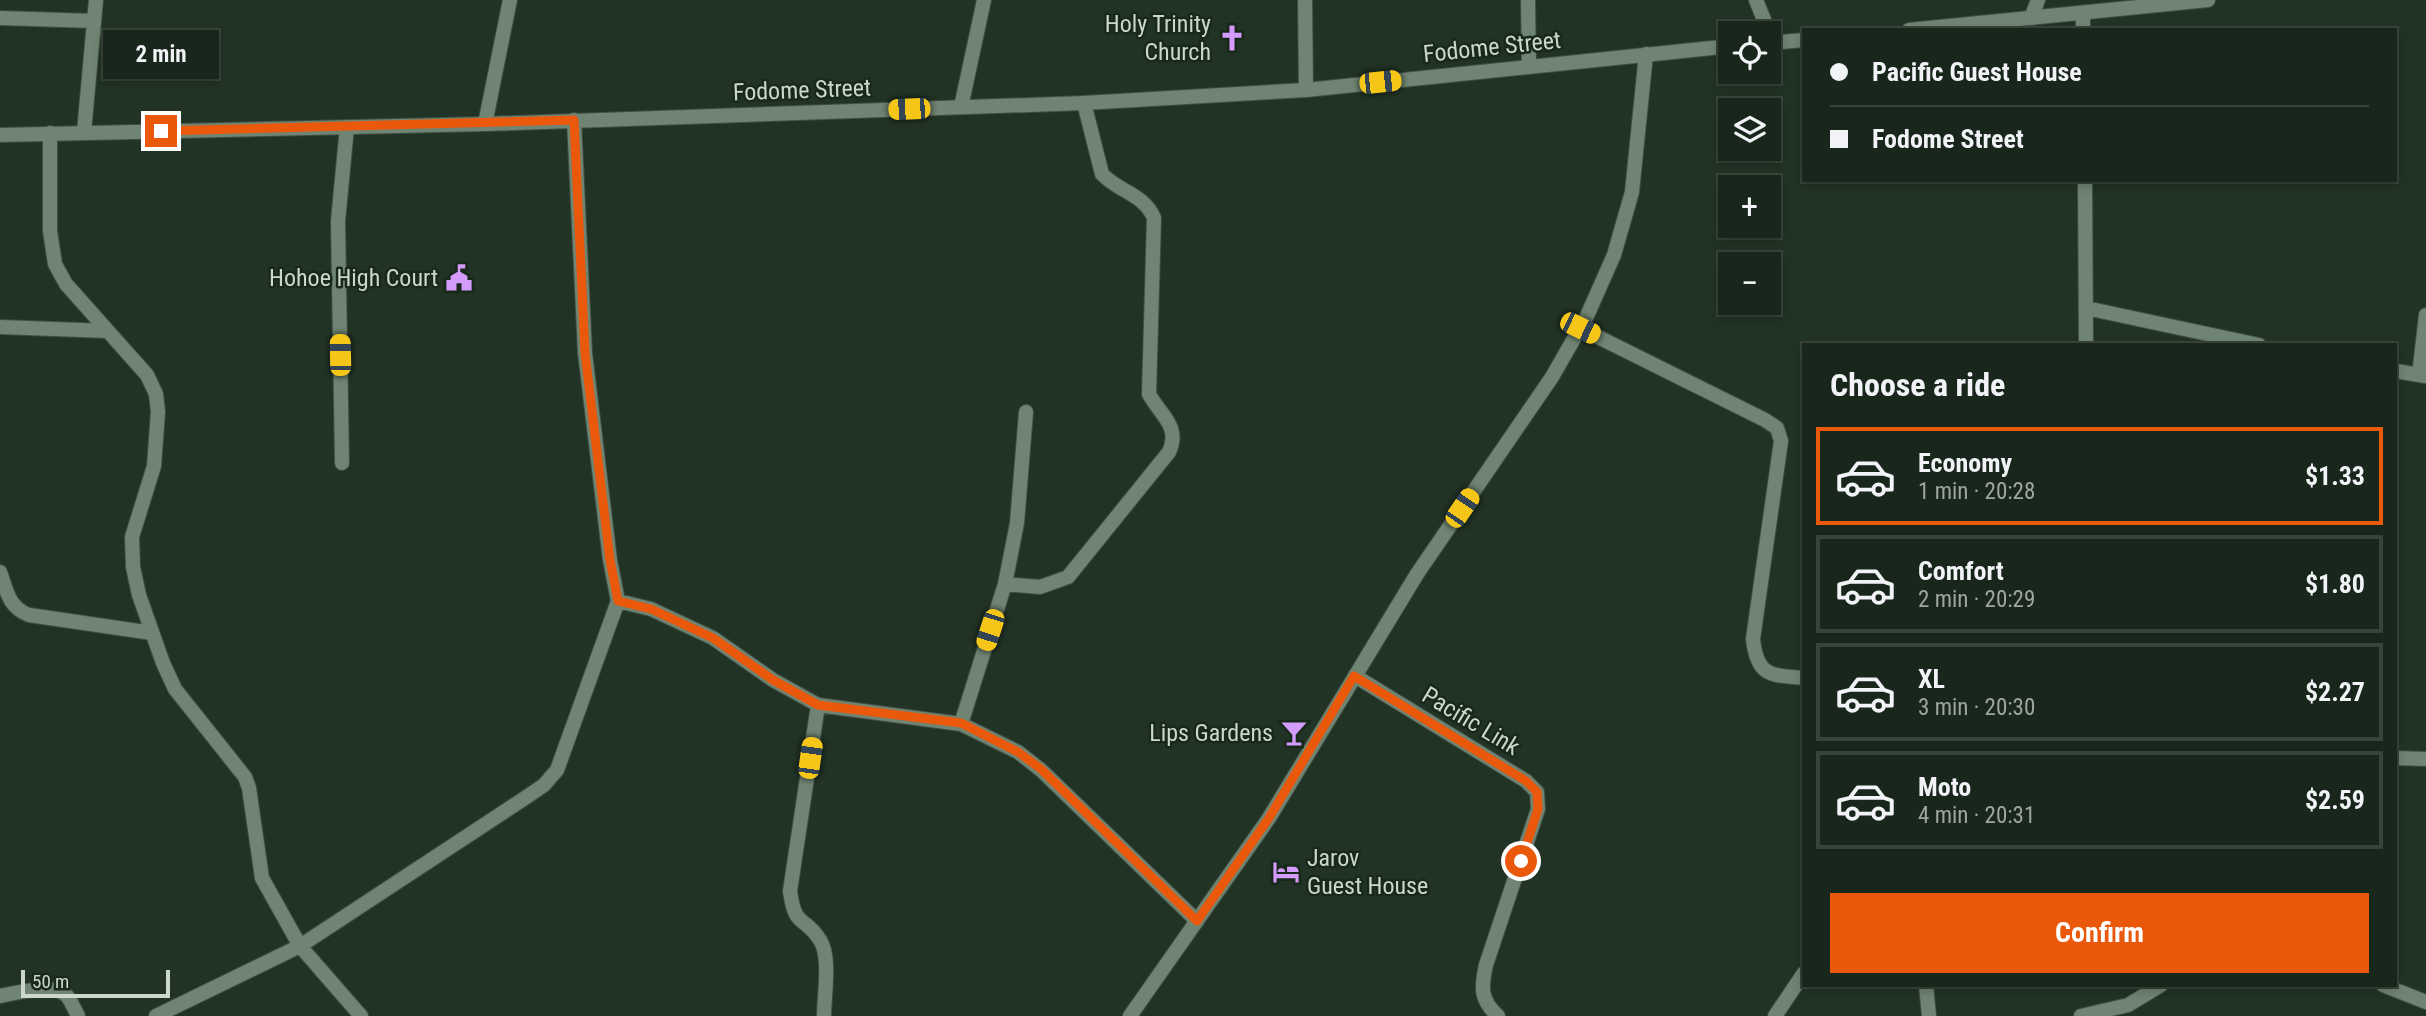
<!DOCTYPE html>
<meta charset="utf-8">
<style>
:root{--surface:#19261c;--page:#222e25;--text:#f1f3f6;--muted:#9fa5a3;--line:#37433b;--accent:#ea580c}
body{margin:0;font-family:"Roboto Condensed",sans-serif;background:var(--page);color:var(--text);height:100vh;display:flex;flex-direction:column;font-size:26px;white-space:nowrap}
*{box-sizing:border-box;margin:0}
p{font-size:23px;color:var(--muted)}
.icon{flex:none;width:38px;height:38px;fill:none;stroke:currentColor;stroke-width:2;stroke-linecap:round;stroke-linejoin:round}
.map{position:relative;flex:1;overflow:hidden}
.details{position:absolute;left:1802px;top:343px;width:595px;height:644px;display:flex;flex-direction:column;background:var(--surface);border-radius:0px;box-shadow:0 4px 10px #0003,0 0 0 2px var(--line)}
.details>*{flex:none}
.guide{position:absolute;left:1802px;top:28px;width:595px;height:154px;border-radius:0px;box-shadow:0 4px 10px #0003,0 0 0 2px var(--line);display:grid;align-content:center;height:154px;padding:0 28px;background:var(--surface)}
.fabs{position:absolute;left:1718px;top:21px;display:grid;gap:14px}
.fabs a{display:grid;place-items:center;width:63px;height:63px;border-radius:0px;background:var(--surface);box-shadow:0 4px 10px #0003,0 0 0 2px var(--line);font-size:35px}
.scale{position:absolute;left:21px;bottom:18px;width:149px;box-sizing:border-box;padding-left:7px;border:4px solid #cbd6cc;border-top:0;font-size:19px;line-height:24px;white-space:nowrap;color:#cbd6cc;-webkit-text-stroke:5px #18291b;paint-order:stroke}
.end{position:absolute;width:32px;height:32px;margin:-16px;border:9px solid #ea580c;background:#fff;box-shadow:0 0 0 4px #fff}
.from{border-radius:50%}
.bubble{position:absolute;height:49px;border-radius:0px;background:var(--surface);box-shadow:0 4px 10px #0003,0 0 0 2px var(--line);font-size:23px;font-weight:700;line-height:49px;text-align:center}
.car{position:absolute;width:21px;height:42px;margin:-21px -10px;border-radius:9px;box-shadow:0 0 5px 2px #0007;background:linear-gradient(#f5c518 24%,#345 0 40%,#f5c518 0 76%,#345 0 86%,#f5c518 0)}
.guide b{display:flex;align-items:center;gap:24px;height:66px;font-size:26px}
.guide b+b{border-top:2px solid var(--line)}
.guide i{width:18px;height:18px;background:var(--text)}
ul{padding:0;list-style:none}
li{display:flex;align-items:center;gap:21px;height:98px;margin:0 14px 10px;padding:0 14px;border:4px solid var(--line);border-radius:0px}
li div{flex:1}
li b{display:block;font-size:26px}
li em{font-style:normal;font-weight:700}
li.active{border-color:var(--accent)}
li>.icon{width:63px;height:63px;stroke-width:1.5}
h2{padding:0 28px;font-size:32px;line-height:84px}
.cta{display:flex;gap:14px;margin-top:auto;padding:14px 28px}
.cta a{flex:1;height:80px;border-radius:0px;background:var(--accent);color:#fff;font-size:28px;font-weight:700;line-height:80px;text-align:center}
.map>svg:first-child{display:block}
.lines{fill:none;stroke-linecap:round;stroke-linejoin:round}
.minor-casing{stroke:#404f42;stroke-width:16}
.tertiary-casing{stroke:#404f42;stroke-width:16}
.minor{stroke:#6f8472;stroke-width:14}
.tertiary{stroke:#6f8472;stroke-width:14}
.route{stroke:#ea580c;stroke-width:9}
.labels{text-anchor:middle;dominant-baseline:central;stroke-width:5;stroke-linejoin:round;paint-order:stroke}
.poi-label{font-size:24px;fill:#cbd6cc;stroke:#18291b;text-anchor:end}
.street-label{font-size:24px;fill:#cbd6cc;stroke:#18291b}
</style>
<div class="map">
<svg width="2426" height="1016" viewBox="0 0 2426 1016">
<rect width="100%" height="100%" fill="#213325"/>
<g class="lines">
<!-- minor casing -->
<g class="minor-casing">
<path id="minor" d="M1305 0 1306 90
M1528 0 1529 66
M1756 0 1773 42
M2083 14V30
M0 18 94 21
M2031 18 2038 0
M961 107 984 0
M485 124 510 0
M84 132 96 0
M50 133V231L55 264 66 284 147 375 156 394 158 412 154 466 132 537 133 567 139 595 163 663 175 689 245 777 249 788 262 878 300 946 361 1016
M2085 180 2086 345
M2086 308 2259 345
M0 327 108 331
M1580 328 1765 420 1777 428 1781 441 1753 639C1757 677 1771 675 1804 678
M2396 371 2425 376
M2419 375 2426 315
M342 463 338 221 347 127
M0 572C7 591 8 607 29 615L152 633
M1005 584 1040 587 1068 577 1169 452C1181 426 1160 415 1149 394L1154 218C1144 194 1119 192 1102 174L1084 103
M618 601 651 609 713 638 773 680 818 705 961 724 1018 752 1041 770 1197 921
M1355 676 1526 781 1537 792 1538 809 1486 965C1481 987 1480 1000 1498 1016
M818 705 790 891C795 929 804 915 820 940 831 957 824 996 824 1016
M961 724 1005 584 1017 523 1026 412
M2396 758 2426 759
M1926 985 1929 1016
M2383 985 2426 1002
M0 996C16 993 55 982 67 996 71 1001 75 1010 78 1016
M156 1016 300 946 528 796 544 785 557 770 618 601 610 560 585 353 574 120
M1775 1016 1804 973
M2081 1016 2128 1005 2161 985"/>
</g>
<!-- tertiary casing -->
<g class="tertiary-casing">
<path id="tertiary" d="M1909 30 2208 0
M1769 43 1804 40
M0 135 485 124 1084 103 1306 90 1731 46
M1130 1016 1269 818 1417 574 1552 377 1587 316 1614 255 1632 192 1646 54"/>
</g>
<!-- minor -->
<use href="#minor" class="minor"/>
<!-- tertiary -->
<use href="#tertiary" class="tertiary"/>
</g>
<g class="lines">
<!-- route -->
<path class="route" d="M161 131 574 120 585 353 610 560 618 601 651 609 713 638 773 680 818 705 961 723 1018 752 1041 769 1197 921 1269 818 1354 676 1526 781 1537 792 1538 809 1521 861"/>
</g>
<!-- icons -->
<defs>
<g id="church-bare" transform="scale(2.1)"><path d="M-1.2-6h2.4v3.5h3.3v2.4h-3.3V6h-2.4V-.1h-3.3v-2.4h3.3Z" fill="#d39cfc" stroke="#18291b" stroke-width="2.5" paint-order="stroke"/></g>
<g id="civic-bare" transform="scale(2.1)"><path d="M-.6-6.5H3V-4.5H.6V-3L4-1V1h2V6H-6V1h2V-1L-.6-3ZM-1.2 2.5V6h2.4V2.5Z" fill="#d39cfc" stroke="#18291b" stroke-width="2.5" paint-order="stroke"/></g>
<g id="bar-bare" transform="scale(2.1)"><path d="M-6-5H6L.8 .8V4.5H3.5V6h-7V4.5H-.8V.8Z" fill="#d39cfc" stroke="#18291b" stroke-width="2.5" paint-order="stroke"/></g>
<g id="hotel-bare" transform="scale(2.1)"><path d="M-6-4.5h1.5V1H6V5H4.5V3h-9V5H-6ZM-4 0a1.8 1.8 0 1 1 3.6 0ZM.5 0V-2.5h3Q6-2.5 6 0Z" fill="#d39cfc" stroke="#18291b" stroke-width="2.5" paint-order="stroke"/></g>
</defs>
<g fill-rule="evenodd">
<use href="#church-bare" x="1232" y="38"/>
<use href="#civic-bare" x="459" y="278"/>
<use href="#bar-bare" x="1294" y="733"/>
<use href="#hotel-bare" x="1286" y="872"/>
</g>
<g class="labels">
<!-- poi labels -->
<g class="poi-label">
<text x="1211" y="24">Holy Trinity<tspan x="1211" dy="28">Church</tspan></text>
<text x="438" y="278">Hohoe High Court</text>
<text x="1273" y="733">Lips Gardens</text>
<text x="1307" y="858" text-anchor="start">Jarov<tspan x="1307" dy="28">Guest House</tspan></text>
</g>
<!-- street labels -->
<g class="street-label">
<text transform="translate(1492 47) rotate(-6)">Fodome Street</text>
<text transform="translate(802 90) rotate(-2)">Fodome Street</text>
<text transform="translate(1471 721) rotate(31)">Pacific Link</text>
</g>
</g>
</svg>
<div class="fabs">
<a><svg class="icon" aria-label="locate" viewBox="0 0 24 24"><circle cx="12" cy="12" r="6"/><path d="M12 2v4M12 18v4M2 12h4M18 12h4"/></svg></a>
<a><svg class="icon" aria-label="layers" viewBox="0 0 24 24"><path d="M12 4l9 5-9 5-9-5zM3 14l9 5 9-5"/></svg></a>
<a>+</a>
<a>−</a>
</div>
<div class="scale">50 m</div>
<i class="end from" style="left:1521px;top:861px"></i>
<i class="end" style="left:161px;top:131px"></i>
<div class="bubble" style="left:103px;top:30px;width:116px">2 min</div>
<i class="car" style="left:1380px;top:82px;rotate:84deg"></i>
<i class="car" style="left:909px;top:109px;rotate:268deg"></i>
<i class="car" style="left:1580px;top:328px;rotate:116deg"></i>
<i class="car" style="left:340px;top:355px;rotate:359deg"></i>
<i class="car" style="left:1462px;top:508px;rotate:34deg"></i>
<i class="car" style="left:990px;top:630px;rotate:198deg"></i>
<i class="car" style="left:810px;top:758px;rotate:8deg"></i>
<div class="guide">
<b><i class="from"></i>Pacific Guest House</b>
<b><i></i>Fodome Street</b>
</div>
<section class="details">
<h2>Choose a ride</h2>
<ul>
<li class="active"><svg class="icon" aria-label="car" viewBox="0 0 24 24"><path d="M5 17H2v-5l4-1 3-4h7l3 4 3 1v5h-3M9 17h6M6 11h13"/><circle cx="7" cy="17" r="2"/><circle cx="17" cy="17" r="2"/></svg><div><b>Economy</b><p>1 min · 20:28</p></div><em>$1.33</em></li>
<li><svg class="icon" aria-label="car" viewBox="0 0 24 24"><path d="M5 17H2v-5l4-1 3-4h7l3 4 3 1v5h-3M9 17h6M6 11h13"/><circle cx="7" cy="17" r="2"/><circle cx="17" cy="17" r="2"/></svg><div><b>Comfort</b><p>2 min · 20:29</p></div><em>$1.80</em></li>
<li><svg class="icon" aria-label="car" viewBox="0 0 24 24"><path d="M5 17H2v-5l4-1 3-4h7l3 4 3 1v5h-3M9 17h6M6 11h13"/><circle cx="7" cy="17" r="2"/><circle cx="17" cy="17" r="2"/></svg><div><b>XL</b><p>3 min · 20:30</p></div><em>$2.27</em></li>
<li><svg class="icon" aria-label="car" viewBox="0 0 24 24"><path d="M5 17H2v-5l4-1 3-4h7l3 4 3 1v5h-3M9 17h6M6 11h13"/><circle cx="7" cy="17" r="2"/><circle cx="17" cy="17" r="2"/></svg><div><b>Moto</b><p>4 min · 20:31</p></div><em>$2.59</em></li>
</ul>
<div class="cta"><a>Confirm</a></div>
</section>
</div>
